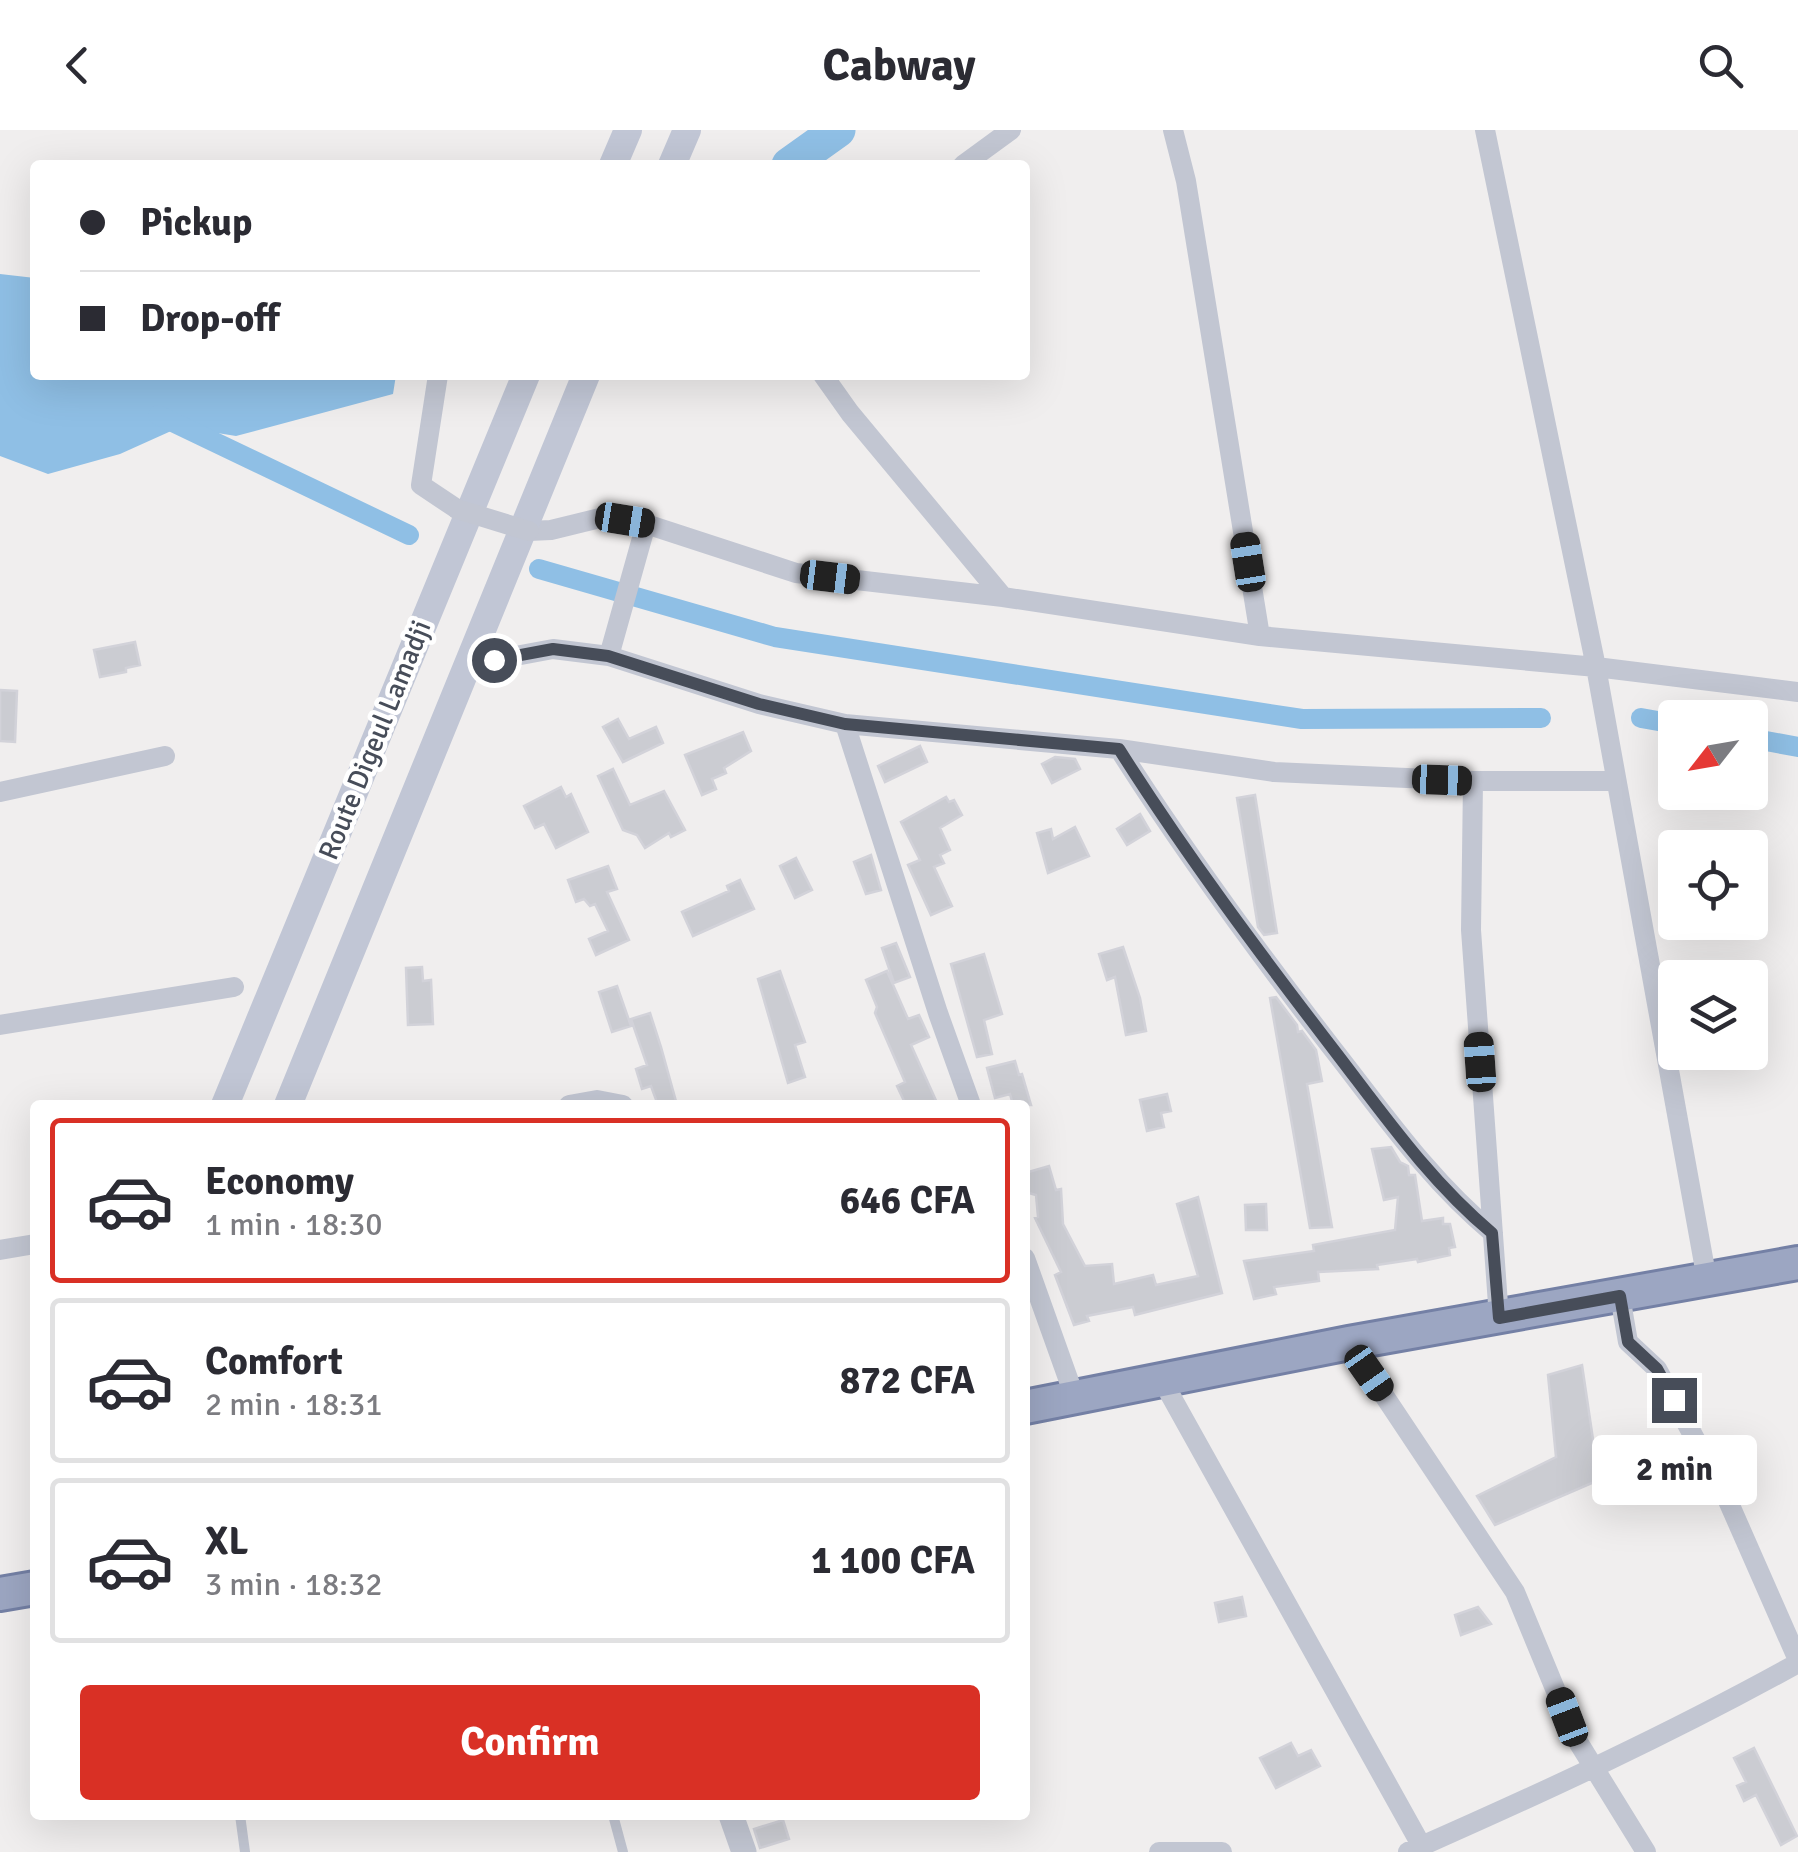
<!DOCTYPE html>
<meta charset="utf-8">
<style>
:root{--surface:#fff;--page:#f7f7f7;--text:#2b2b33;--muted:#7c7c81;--line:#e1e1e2;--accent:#d93025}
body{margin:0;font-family:Signika,sans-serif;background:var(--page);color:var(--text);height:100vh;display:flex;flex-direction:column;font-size:38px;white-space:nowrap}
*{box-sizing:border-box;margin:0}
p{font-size:32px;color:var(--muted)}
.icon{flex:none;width:55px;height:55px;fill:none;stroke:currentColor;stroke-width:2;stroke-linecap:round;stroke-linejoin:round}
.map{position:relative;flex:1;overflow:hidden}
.sheet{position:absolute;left:30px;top:970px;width:1000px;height:720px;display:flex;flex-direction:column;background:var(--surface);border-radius:10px;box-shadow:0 10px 40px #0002}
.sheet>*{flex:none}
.banner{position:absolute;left:30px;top:30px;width:1000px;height:220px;border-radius:10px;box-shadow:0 10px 40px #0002;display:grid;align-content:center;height:220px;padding:0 50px;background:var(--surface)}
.needle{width:65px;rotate:239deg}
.fabs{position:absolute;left:1658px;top:570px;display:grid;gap:20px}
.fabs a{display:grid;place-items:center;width:110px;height:110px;border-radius:10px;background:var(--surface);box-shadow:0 10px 40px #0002;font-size:50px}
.end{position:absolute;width:45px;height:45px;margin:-22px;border:12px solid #474d59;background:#fff;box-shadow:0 0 0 5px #fff}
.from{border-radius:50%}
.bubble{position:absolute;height:70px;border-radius:10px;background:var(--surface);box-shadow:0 10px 40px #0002;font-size:32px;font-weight:800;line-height:70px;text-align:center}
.car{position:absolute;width:30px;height:60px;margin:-30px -15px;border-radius:12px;box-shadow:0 0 8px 2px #0007;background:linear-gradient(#222 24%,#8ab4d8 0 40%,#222 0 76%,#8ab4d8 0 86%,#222 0)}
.banner b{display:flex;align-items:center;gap:35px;height:95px;font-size:38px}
.banner b+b{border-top:2px solid var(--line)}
.banner i{width:25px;height:25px;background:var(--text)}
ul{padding:18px 0 0;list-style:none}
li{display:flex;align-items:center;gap:30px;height:165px;margin:0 20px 15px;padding:0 30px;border:5px solid var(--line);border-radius:10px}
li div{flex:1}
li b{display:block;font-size:38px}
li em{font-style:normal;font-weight:800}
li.active{border-color:var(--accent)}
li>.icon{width:90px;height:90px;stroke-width:1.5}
.button{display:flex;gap:20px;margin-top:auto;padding:20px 50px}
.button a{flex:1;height:115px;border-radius:10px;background:var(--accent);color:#fff;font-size:40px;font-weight:800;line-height:115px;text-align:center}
header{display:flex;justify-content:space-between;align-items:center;height:130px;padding:0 50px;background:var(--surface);font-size:45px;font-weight:800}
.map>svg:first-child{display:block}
.water{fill:#8fbfe5}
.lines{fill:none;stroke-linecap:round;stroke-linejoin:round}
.canal{stroke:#8fbfe5;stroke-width:20}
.river{stroke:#8fbfe5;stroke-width:35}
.building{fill:#cbccd2;stroke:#d2d2d9;stroke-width:2.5}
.trunk-casing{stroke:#7480a5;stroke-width:38}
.service{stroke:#c2c6d2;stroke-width:10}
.minor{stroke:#c2c6d2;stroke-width:20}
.tertiary{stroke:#c2c6d2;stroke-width:25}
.secondary{stroke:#c1c6d5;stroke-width:28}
.trunk{stroke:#9ca6c2;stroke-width:32}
.minor-bridge{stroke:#c2c6d2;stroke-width:20}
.route{stroke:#474d59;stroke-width:12}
.labels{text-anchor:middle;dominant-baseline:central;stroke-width:9;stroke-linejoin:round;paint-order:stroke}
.street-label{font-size:28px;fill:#474d59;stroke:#fff}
</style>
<header><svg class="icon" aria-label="back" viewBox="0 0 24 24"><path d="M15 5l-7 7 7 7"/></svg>Cabway<svg class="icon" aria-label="search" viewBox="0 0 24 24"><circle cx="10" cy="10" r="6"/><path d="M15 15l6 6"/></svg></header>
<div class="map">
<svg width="1798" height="1722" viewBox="0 0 1798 1722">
<rect width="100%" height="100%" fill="#f0eeee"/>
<!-- water -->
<path class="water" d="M0 144 35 148V245H396L393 264 236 306 180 297 120 324 48 344 0 326Z"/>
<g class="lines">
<!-- canal -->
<path class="canal" d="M158 285 409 405
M539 439 775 507 1302 589 1541 588
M1641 588 1675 594
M1750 608 1798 617"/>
<!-- river -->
<path class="river" d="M789 35 838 0"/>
</g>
<!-- building -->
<path class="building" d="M135 512 140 535 126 538V542L100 547 94 520Z
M0 560 17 561 15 612 0 611Z
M618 589 629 609 656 597 663 613 623 632 603 597Z
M743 602 751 621 724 638 726 643 712 649 716 659 702 665 685 625Z
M920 616 927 632 885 652 878 636Z
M1055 627 1075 629 1080 639 1052 653 1042 634Z
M613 639 630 675 664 661 685 700 671 707 669 703 645 718 637 705 623 700 598 646Z
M561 657 566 667 571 664 588 702 556 718 544 694 535 698 524 676Z
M1255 665 1277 803 1264 805 1258 797 1237 668Z
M946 667 949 672 954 670 962 685 940 698 950 720 940 725 944 733 934 737 952 776 931 785 908 735 920 730 901 692Z
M1140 684 1150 701 1127 715 1117 699Z
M1075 697 1089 726 1048 743 1037 703 1051 699 1053 709Z
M871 725 881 760 866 764 854 732Z
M796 728 812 760 795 768 780 736Z
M608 736 617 759 607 762 629 810 596 825 589 809 608 801 595 774 590 776 584 769 576 772 568 750Z
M740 750 754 779 693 806 682 782 729 761 727 756Z
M896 813 910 847 894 853 882 818Z
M1123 817 1140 868 1146 901 1126 905 1115 847 1107 850 1099 824Z
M984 824 1002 884 984 890 992 924 977 927 951 834Z
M422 837 423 851 431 850 433 894 408 895 406 838Z
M780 841 805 912 795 915 805 947 788 953 758 849Z
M887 841 908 889 919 885 929 907 911 915 938 975H906L897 956 905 952 875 883 877 877 866 850Z
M617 856 631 896 612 902 599 862Z
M1276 867 1297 895 1298 902 1302 901 1316 920 1322 951 1307 954 1332 1097 1310 1098 1270 868Z
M650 883 661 917 677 975H658L651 956 642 959 636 939 647 935 631 889Z
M1015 931 1019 945 1022 944 1031 975H1013L1010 964 995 968 987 938Z
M1167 964 1171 981 1161 983 1164 997 1147 1001 1140 970Z
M1391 1017 1400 1032 1408 1036 1409 1045H1415L1422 1091 1443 1088V1094H1450L1455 1117 1449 1118 1450 1125 1418 1132 1417 1129 1377 1135 1378 1139 1318 1142 1319 1151 1274 1157 1276 1164 1254 1169 1244 1131 1314 1121 1313 1115 1395 1100 1398 1067 1384 1070 1372 1019Z
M1049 1036 1056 1060 1061 1059 1063 1094 1085 1136 1112 1134 1114 1154 1153 1145 1156 1155 1198 1146 1177 1074 1198 1067 1222 1163 1135 1185 1133 1177 1087 1186 1089 1191 1074 1195 1055 1145 1061 1142 1035 1088 1038 1087 1036 1065 1025 1062V1043Z
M1266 1074 1267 1100H1246L1245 1075Z
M1582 1235 1599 1350 1495 1395 1477 1366 1556 1327 1548 1245Z
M1242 1467 1246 1486 1219 1492 1215 1473Z
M1478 1477 1491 1494 1461 1505 1455 1485Z
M1291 1613 1298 1626 1311 1620 1320 1636 1276 1658 1260 1628Z
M1754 1618 1797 1706 1781 1715 1756 1665 1744 1671 1737 1656 1746 1652 1734 1628Z
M783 1690 789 1709 760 1718 754 1699Z"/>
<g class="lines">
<!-- trunk casing -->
<g class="trunk-casing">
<path id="trunk" d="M1025 1277 1349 1213 1798 1133
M0 1464 35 1458"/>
</g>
<!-- service -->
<path class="service" d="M240 1685 245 1722
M613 1685 623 1722"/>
<!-- minor -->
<path class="minor" d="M1173 0 1186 51 1260 506
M1485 0 1596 537 1707 1150
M963 35 1011 0
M438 245 421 355 457 379
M823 245 850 283 1003 467
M529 401 551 400 604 387 646 394 796 443 1003 467 1260 506 1596 537 1798 562
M609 526 646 394
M494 530 553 519 609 526 759 574 845 594 1119 619 1274 642 1473 651H1616
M845 594 938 883 971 975
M1119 619C1185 723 1257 821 1332 918 1383 983 1429 1050 1493 1103
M1473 651 1471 800 1499 1188
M0 662 165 626
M0 895 234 857
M569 975 597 970 623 975
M0 1120 35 1114
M1025 1128 1075 1268
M1620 1166 1628 1212 1657 1239 1725 1364 1798 1530
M1349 1213 1515 1462 1575 1607 1646 1722
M1162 1250 1425 1722
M1159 1722H1222
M1408 1722C1540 1664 1672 1603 1798 1533"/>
<!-- tertiary -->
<path class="tertiary" d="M731 1685 744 1722"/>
<!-- secondary -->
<path class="secondary" d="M613 35 628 0
M672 35 687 0
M225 975 526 245
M288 975 586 245"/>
<!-- trunk -->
<use href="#trunk" class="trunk"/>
<!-- minor-bridge -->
<path class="minor-bridge" d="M457 379 529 401"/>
</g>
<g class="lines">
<!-- route -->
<path class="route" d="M494 530 553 519 608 526 759 574 845 594 1119 619C1186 725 1261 825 1337 924 1386 988 1431 1052 1492 1103L1499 1188 1620 1166 1628 1212 1657 1239 1674 1270"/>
</g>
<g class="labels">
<!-- street labels -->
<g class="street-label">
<text transform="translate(375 610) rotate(-68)">Route Digeul Lamadji</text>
</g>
</g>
</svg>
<div class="fabs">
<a><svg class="needle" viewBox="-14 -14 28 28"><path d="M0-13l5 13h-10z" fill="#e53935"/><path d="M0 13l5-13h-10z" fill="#7c7c81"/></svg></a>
<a><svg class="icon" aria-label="locate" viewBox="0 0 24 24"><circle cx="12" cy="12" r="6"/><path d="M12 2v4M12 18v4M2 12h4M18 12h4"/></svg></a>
<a><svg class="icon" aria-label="layers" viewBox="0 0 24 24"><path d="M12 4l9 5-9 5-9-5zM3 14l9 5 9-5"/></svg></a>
</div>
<i class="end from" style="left:494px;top:530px"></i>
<i class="end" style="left:1674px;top:1270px"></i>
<div class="bubble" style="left:1592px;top:1305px;width:165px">2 min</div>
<i class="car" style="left:625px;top:390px;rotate:99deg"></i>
<i class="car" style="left:1248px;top:432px;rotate:351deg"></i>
<i class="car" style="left:830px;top:447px;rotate:97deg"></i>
<i class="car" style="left:1442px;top:650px;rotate:92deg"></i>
<i class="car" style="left:1480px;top:932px;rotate:356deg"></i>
<i class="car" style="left:1369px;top:1243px;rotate:145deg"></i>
<i class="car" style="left:1567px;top:1587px;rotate:339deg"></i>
<div class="banner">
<b><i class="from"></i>Pickup</b>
<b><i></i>Drop-off</b>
</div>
<section class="sheet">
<ul>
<li class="active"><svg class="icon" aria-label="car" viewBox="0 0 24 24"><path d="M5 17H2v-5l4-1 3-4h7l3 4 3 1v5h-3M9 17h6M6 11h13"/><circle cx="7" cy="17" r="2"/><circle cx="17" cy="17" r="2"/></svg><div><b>Economy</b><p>1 min · 18:30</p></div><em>646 CFA</em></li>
<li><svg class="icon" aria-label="car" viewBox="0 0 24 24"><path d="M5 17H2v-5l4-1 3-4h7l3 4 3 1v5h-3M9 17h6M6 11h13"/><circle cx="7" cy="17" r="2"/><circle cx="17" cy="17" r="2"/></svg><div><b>Comfort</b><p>2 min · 18:31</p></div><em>872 CFA</em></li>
<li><svg class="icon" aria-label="car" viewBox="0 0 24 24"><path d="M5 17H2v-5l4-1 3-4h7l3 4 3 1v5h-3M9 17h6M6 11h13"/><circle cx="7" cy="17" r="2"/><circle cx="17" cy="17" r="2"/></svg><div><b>XL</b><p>3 min · 18:32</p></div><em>1 100 CFA</em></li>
</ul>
<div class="button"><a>Confirm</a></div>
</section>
</div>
